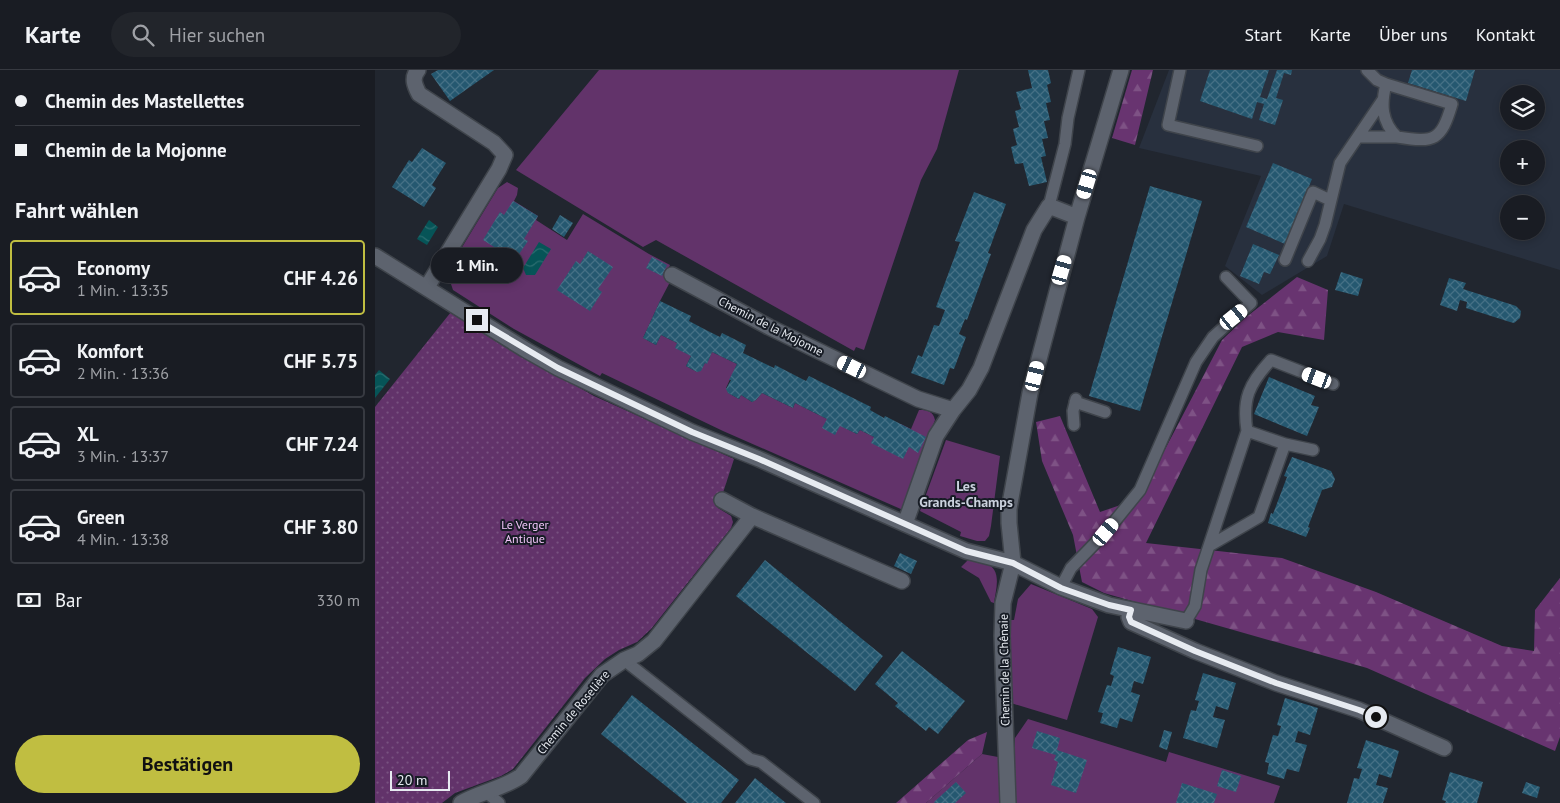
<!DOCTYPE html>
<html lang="de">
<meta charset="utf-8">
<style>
:root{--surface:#191c23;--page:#22252b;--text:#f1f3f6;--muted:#9fa1a6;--line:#373a41;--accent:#c0be41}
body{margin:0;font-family:"PT Sans",sans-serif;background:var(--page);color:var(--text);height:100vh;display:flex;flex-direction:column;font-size:19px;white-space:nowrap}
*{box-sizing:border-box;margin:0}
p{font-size:16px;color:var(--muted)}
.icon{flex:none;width:28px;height:28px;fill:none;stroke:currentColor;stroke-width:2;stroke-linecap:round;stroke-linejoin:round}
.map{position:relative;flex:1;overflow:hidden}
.details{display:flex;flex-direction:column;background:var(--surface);width:375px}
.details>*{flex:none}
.banner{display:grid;align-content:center;height:110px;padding:0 15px;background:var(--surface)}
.controls{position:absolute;left:1125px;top:15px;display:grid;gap:10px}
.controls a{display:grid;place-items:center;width:45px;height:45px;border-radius:50%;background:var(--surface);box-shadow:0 2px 8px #0003,0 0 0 1px var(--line);font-size:25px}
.scale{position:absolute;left:15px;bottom:12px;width:60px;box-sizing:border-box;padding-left:5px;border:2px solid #e7ebf1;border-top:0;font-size:14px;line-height:18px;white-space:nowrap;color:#e7ebf1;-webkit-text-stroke:4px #171c25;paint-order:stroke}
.end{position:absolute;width:22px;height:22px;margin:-11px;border:6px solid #e7ebf1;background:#111;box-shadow:0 0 0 2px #111}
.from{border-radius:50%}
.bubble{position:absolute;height:35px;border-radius:18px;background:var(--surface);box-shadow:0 2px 8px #0003,0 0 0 1px var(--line);font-size:16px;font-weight:800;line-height:35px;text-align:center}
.car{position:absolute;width:15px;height:30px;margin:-15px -8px;border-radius:6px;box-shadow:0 0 4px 1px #0007;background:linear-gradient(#fff 24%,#345 0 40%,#fff 0 76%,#345 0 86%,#fff 0)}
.banner b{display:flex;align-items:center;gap:18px;height:48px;font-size:19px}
.banner b+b{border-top:1px solid var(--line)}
.banner i{width:12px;height:12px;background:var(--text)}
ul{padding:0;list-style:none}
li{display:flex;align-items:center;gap:15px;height:75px;margin:0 10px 8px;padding:0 5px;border:2px solid var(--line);border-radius:5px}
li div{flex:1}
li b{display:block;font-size:19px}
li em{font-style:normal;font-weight:800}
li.selected{border-color:var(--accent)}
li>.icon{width:45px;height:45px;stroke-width:1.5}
h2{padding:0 15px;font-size:22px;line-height:60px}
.pay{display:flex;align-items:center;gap:12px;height:55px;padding:0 15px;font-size:19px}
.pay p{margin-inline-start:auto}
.primary-button{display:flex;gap:10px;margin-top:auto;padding:10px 15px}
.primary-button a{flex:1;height:58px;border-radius:30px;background:var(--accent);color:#111;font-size:20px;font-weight:800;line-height:58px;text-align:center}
header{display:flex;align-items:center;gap:30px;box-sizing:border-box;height:70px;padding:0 25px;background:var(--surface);border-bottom:1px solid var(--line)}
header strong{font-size:24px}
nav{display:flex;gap:28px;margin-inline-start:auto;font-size:18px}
.search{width:350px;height:45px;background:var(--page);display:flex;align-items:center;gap:12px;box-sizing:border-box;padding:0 18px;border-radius:28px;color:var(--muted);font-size:19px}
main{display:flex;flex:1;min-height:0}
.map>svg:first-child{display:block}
.built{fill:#28303e;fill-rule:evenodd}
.green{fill:#62336a}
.forest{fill:url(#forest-firs)}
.park{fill:url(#park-dots)}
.water{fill:url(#water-waves)}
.building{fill:url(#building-cross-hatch)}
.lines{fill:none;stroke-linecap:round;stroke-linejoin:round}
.lane-casing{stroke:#3f444b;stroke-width:14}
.street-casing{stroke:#3f444b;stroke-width:18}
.lane{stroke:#5d636e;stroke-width:11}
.street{stroke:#5d636e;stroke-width:15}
.route{stroke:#e7ebf1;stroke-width:6}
.labels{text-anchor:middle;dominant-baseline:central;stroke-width:4;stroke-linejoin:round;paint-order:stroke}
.street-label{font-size:12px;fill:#e7ebf1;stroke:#171c25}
.park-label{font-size:12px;fill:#f2c5f9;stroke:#171c25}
.neighbourhood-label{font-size:14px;font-weight:bold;fill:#cbd2de;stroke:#171c25}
</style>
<header>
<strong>Karte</strong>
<div class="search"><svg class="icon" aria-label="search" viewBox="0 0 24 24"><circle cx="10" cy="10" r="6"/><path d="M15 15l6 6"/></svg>Hier suchen</div>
<nav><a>Start</a><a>Karte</a><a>Über uns</a><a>Kontakt</a></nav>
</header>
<main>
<section class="details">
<div class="banner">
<b><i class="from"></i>Chemin des Mastellettes</b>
<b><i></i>Chemin de la Mojonne</b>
</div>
<h2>Fahrt wählen</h2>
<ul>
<li class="selected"><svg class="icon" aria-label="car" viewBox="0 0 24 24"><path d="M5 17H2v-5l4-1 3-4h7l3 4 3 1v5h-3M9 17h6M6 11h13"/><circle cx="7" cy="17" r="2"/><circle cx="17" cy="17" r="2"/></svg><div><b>Economy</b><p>1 Min. · 13:35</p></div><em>CHF 4.26</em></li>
<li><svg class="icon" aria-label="car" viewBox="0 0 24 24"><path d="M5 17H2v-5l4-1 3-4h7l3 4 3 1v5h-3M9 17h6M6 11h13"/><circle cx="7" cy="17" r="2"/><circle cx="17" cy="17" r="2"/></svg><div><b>Komfort</b><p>2 Min. · 13:36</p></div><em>CHF 5.75</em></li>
<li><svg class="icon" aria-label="car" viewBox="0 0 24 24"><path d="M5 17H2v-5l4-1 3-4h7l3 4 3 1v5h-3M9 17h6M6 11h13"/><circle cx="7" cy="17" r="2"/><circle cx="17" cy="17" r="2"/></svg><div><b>XL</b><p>3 Min. · 13:37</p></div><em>CHF 7.24</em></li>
<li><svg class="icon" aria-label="car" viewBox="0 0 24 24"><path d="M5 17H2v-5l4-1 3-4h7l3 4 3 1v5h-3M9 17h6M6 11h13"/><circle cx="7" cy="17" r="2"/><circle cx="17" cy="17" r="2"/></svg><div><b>Green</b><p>4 Min. · 13:38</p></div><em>CHF 3.80</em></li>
</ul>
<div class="pay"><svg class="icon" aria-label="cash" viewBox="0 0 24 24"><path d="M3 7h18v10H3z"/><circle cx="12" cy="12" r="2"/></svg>Bar<p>330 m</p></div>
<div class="primary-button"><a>Bestätigen</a></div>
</section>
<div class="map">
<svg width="1185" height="733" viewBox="0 0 1185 733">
<defs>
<pattern id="forest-firs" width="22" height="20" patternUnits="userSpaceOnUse" patternTransform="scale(1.25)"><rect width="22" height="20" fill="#683470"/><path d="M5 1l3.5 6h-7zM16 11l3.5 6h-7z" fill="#7e5285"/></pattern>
<pattern id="park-dots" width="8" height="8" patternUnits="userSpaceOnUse" patternTransform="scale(1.25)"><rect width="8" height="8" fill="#62336a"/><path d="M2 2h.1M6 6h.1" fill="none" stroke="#785180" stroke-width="1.8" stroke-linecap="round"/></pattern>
<pattern id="water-waves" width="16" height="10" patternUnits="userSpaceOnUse" patternTransform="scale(1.25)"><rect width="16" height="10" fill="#065457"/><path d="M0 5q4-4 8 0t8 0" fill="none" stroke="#2a6d70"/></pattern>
<pattern id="building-cross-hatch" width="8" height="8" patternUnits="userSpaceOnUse" patternTransform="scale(1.25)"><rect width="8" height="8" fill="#255870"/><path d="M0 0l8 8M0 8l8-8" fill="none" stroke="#457085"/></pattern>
</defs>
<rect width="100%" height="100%" fill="#21262f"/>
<!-- built -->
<path class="built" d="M794 0H1185V200L969 134 952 186 887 225 850 196 886 106 764 78ZM1134 24H1161V51H1134ZM1134 79H1161V106H1134ZM1134 134H1161V161H1134Z"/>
<!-- green -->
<path class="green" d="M224 0H584L562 79 546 110 489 280 481 277 479 281 281 170 268 177 141 100Z
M132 112 143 118 142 125 139 131 163 146 161 150 192 170 208 144 274 184 295 195 289 208 295 212 285 231 268 268 281 275 286 265 302 273 316 286 311 296 322 302 330 293H332L337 282 362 294 351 318 353 323 364 329 366 325 377 332 381 330 387 323 418 338 420 333 482 364 485 360 499 367 512 381 526 354 536 359 544 340C553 340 558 341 560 350L528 440 348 361 227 303 225 306 139 259 78 220 72 202 123 118Z
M571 370 625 386 616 456 614 466 610 471H602L585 466 586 462 545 441Z
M593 490C598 492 604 491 609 493 628 498 621 519 619 533L616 532 604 508 586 497Z
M656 514 717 539 723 547 692 650 636 633 635 550H639L643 529Z
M653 649 791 692 794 682 905 716 899 733H640L638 715 640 668Z
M607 684 623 687 625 733H551Z"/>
<!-- forest -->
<path class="forest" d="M757 0H778L760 75 737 68Z
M922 207 953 220 949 270 903 262 867 277 771 473 907 488 1001 522 1127 576 1159 581 1160 540 1185 508V667L1180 681 992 598 729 523 707 512 698 465 667 391 661 352 685 346 725 442 763 429 786 387 847 270 870 248Z
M612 662 607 684 551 733H521L593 670Z"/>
<!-- park -->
<path class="park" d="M76 242 118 269 219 326 359 389 343 438 356 446 358 452 356 458 276 559 262 572 244 580 230 589 210 608 138 699 126 706 80 723 67 733H0V337Z"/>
<!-- water -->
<path class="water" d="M54 150 63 157 52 175 42 169Z
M164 172 176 179 160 205H151L148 198Z
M4 300 15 309 0 328V305Z"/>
<!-- building -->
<path class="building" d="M63 0H119L75 31 56 4Z
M653 0H673L676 13 672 15 676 32 671 33 675 50 669 51 673 68 667 69 671 86 666 87 672 112 654 116 648 93 640 94 636 77 642 75 638 59 644 57 640 41 646 39 641 22 657 18Z
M835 0H894L885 27 892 29 902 0H917L916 5 909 3 901 28 908 30 900 55 884 50 889 34 882 32 877 49 825 31Z
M1037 0H1100L1091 31 1033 13Z
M47 78 71 93 57 115 61 118 49 137 17 117 34 90 37 92Z
M898 93 937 109 910 174 871 157Z
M775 116 827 131 765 341 714 326Z
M599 122 631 134 613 183 616 184 592 250 590 249 584 264 591 267 579 299 575 298 569 315 536 303 543 285 547 287 559 255 564 256 570 240 561 237 585 172 580 171Z
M138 131 163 146 149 169 153 171 140 190 108 170 125 142 129 145Z
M185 145 198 153 189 167 177 159Z
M878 174 904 185 895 204 889 202 884 214 865 206Z
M213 181 238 197 223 219 227 222 215 241 182 220 201 191 205 194Z
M277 187 292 195 287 206 271 198Z
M966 202 988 209 983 226 960 220Z
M1074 208 1091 213 1088 219 1141 236 1146 241 1145 248 1139 253 1135 252 1091 238 1092 232 1085 230 1082 241 1065 235Z
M285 231 316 246 314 251 329 259 345 267 347 263 371 275 368 283 399 298 400 295 431 311 434 306 496 337 495 340 509 348 510 346 551 367 543 383 534 377 528 389 496 373 499 367 485 360 482 364 465 356 460 365 447 358 452 349 420 333 418 338 387 323 381 330 377 332 366 325 364 329 353 323 351 319 356 310H354L362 294 337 282 332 294 330 293 326 301 322 302 311 296 316 286 300 278 302 273 286 265 281 275 268 268Z
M894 307 940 326 936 335 944 337 932 366 879 344Z
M917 387 956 401 960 409 957 417 947 420 933 457 935 458 931 467 893 453 896 443 898 444 912 407 909 406Z
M525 483 542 491 536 504 519 496Z
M390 490 508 586 480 621 361 526Z
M743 577 776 587 768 614 759 611 756 622 765 625 757 652 745 648 742 658 725 653 728 643 723 642 732 615 736 616 739 606 735 604Z
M527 581 590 631 563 664 554 657 551 661 520 636 523 633 500 614Z
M828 603 861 613 853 640 841 636 838 647 850 650 842 678 808 668 816 640 821 641 824 631 820 630Z
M257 625 364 710 346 733H312L226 664Z
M910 628 943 638 935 665 923 661 920 672 932 675 924 702 912 699 909 709 892 704 894 693 890 692 898 665 903 666 906 656 902 655Z
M789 660 797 662 792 680 784 677Z
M662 661 685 668 682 680 712 690 701 723 676 715 683 692 679 690 681 685 657 678Z
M991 670 1024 681 1016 708 1004 704 1001 715 1013 718 1008 733H972L979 708 984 709 987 699 982 698Z
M847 700 866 706 861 722 842 716Z
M1075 702 1108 712 1102 733H1070L1071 731 1067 730Z
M380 708 411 733H360Z
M581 712 591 723 580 733H560L559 732Z
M1151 712 1165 717 1162 728 1147 723Z
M807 713 842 724 839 733H801Z"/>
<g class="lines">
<!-- lane casing -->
<g class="lane-casing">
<path id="lane" d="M805 0 793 55 882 76
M992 0 1002 10 1011 14 1077 34C1066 71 1060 73 1022 67 1006 51 1006 34 1011 14
M983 67H1022
M674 136 690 74 693 48 704 0
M910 190 938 122 955 130
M933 191 945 169 950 155 965 93 1007 31
M700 332 730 342
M699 355 698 341 701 329
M872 361C867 329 874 314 896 290L958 314
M910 374 938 380
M686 517 696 498 731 462 765 420 821 292 838 267 876 233 851 207
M811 551 820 536 826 500 872 361 910 374 884 447 834 476
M249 590 375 689 386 692 439 733
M111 722 124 733"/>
</g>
<!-- street casing -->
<g class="street-casing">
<path id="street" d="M43 0C36 8 40 16 44 24L119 73 130 85 124 99 52 217
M0 186 151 280 183 298 317 362 384 389 591 481 638 493 686 517 734 535 811 551
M297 205 394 257 543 329 578 340
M347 430 377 446
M530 454 561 366 578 340 594 320 606 298 659 160 674 136 702 147
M756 540 754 547 756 552 820 581 901 613 984 640 1069 678
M86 733C105 722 127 719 146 706L227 605 249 590 263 584 279 571 377 446 527 511
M633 733 627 566 628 533 638 493 634 453V439L655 323 702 147 746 0"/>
</g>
<!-- lane -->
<use href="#lane" class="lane"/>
<!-- street -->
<use href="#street" class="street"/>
</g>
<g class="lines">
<!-- route -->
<path class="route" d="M102 250 183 298 317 362 384 389 591 481 638 493 686 518 734 535 756 540 754 547 756 552 820 581 901 613 984 640 1001 647"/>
</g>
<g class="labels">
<!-- street labels -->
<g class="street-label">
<text transform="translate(396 256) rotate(27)">Chemin de la Mojonne</text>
<text transform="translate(629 600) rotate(-91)">Chemin de la Chênaie</text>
<text transform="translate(198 642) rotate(-50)">Chemin de Roselière</text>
</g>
<!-- park labels -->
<g class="park-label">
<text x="150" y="454">Le Verger<tspan x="150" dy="14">Antique</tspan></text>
</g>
<!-- neighbourhood labels -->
<g class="neighbourhood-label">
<text x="591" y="416">Les<tspan x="591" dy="16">Grands-Champs</tspan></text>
</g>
</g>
</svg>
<div class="controls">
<a><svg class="icon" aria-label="layers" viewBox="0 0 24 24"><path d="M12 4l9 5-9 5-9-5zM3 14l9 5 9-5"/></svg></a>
<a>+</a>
<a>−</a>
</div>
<div class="scale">20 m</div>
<i class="end from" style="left:1001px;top:647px"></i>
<i class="end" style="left:102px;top:250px"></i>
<div class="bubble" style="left:56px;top:178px;width:92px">1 Min.</div>
<i class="car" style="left:712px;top:114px;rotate:197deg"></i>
<i class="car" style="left:687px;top:200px;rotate:16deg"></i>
<i class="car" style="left:859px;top:247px;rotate:51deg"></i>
<i class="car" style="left:477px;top:297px;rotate:296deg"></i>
<i class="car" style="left:660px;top:306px;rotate:14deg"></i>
<i class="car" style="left:942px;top:308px;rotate:291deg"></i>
<i class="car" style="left:731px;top:462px;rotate:40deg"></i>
</div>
</main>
